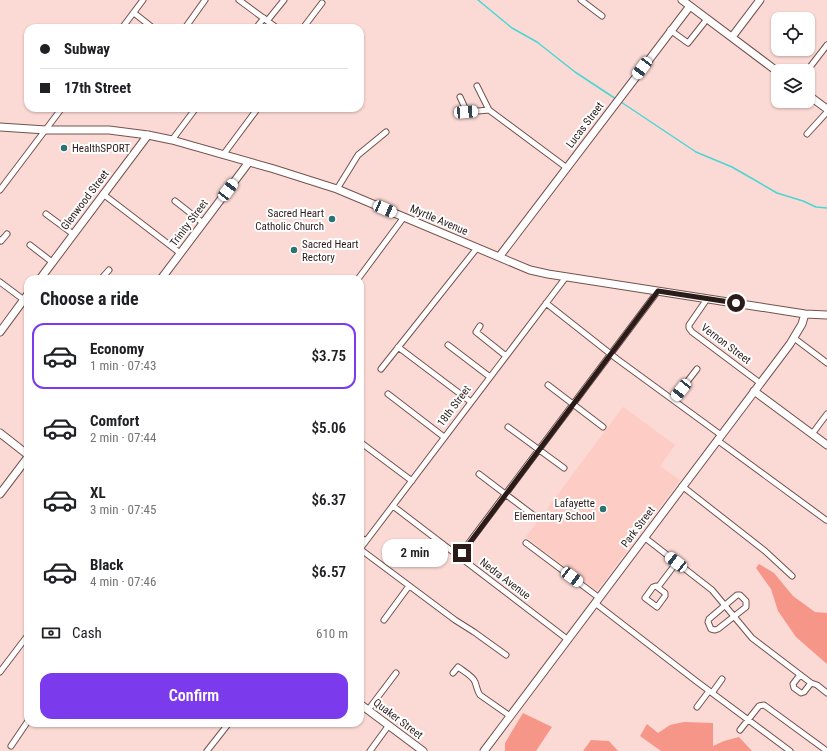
<!DOCTYPE html>
<meta charset="utf-8">
<style>
:root{--surface:#fff;--page:#f6f6f6;--text:#202124;--muted:#757577;--line:#e0e0e0;--accent:#7c3aed}
body{margin:0;font-family:"Roboto Condensed",sans-serif;background:var(--page);color:var(--text);height:100vh;display:flex;flex-direction:column;font-size:15px;white-space:nowrap}
*{box-sizing:border-box;margin:0}
p{font-size:13px;color:var(--muted)}
.icon{flex:none;width:22px;height:22px;fill:none;stroke:currentColor;stroke-width:2;stroke-linecap:round;stroke-linejoin:round}
.map{position:relative;flex:1;overflow:hidden}
.details{position:absolute;left:24px;top:275px;width:340px;height:452px;display:flex;flex-direction:column;background:var(--surface);border-radius:12px;box-shadow:0 1px 3px #0004}
.details>*{flex:none}
.banner{position:absolute;left:24px;top:24px;width:340px;height:88px;border-radius:12px;box-shadow:0 1px 3px #0004;display:grid;align-content:center;height:88px;padding:0 16px;background:var(--surface)}
.buttons{position:absolute;left:771px;top:12px;display:grid;gap:8px}
.buttons a{display:grid;place-items:center;width:44px;height:44px;border-radius:8px;background:var(--surface);box-shadow:0 1px 3px #0004;font-size:20px}
.end{position:absolute;width:18px;height:18px;margin:-9px;border:5px solid #2b1c1a;background:#fff;box-shadow:0 0 0 2px #fff}
.from{border-radius:50%}
.bubble{position:absolute;height:28px;border-radius:12px;background:var(--surface);box-shadow:0 1px 3px #0004;font-size:13px;font-weight:600;line-height:28px;text-align:center}
.car{position:absolute;width:12px;height:24px;margin:-12px -6px;border-radius:5px;box-shadow:0 0 3px 1px #0007;background:linear-gradient(#fff 24%,#345 0 40%,#fff 0 76%,#345 0 86%,#fff 0)}
.banner b{display:flex;align-items:center;gap:14px;height:38px;font-size:15px}
.banner b+b{border-top:1px solid var(--line)}
.banner i{width:10px;height:10px;background:var(--text)}
ul{padding:0;list-style:none}
li{display:flex;align-items:center;gap:12px;height:66px;margin:0 8px 6px;padding:0 8px;border:2px solid transparent;border-radius:12px}
li div{flex:1}
li b{display:block;font-size:15px}
li em{font-style:normal;font-weight:600}
li.on{border-color:var(--accent)}
li>.icon{width:36px;height:36px;stroke-width:1.5}
h2{padding:0 16px;font-size:18px;line-height:48px}
.pay{display:flex;align-items:center;gap:10px;height:44px;padding:0 16px;font-size:15px}
.pay p{margin-inline-start:auto}
.button{display:flex;gap:8px;margin-top:auto;padding:8px 16px}
.button a{flex:1;height:46px;border-radius:12px;background:var(--accent);color:#fff;font-size:16px;font-weight:600;line-height:46px;text-align:center}
.map>svg:first-child{display:block}
.built{fill:#fdccc4}
.forest{fill:#f69689}
.lines{fill:none;stroke-linecap:round;stroke-linejoin:round}
.stream{stroke:#4ad6d4;stroke-width:1.5}
.street-casing{stroke:#74524d;stroke-width:7}
.secondary-casing{stroke:#74524d;stroke-width:9}
.street{stroke:#fff;stroke-width:5}
.secondary{stroke:#fff;stroke-width:7}
.route{stroke:#2b1c1a;stroke-width:5}
.poi-dot{fill:#2a7473;stroke:#fff;stroke-width:1.5}
.labels{text-anchor:middle;dominant-baseline:central;stroke-width:4;stroke-linejoin:round;paint-order:stroke}
.street-label{font-size:11px;fill:#2b1c1a;stroke:#fff}
.poi-label{font-size:11px;fill:#2b1c1a;stroke:#fff;text-anchor:start}
</style>
<div class="map">
<svg width="827" height="751" viewBox="0 0 827 751">
<rect width="100%" height="100%" fill="#fbd9d4"/>
<!-- built -->
<path class="built" d="M623 407 675 445 660 466 680 480 597 591 526 537Z"/>
<!-- forest -->
<path class="forest" d="M759 564 774 573 793 596 815 612 827 613V664L796 637 778 611 771 589 756 568Z
M523 713 552 727 536 751H505V743Z
M684 722 713 723V746L724 741 739 737 752 751H661L640 736 647 724 658 733 670 725Z
M591 740 609 741 618 751H583Z"/>
<g class="lines">
<!-- stream -->
<path class="stream" d="M478 0 512 28 537 42 575 72 616 99
M621 102 696 152 732 167 777 193 803 201 816 207 827 208"/>
<!-- street casing -->
<g class="street-casing">
<path id="street" d="M239 0 277 28
M581 0 602 16
M134 13 153 28
M267 21 284 0
M122 28 143 0
M185 28 205 0
M256 28 264 18
M303 28 322 3
M670 30 688 43 707 19
M807 71 827 45
M477 86 489 110 567 168
M460 97 467 112 489 110
M807 134 827 112
M172 140 196 108
M223 155 258 108
M337 189 358 155 386 132
M0 190 62 108
M103 194 180 253
M175 201 203 223
M46 214 73 234
M0 240 1 241 7 234
M30 245 52 262
M101 279 109 270
M358 279 404 217
M0 282 28 303
M707 299 689 325V328L692 332 760 383
M546 303 617 359 721 435
M480 326 476 332 506 356
M794 338 827 363
M448 345 490 377
M398 347 471 402
M381 369 477 248
M548 385 603 427
M388 394 444 437
M673 400 697 369
M508 427 564 468
M812 434 827 414
M717 440 826 520
M360 442 412 481
M479 474 533 515
M682 486 765 551 792 576
M393 506 567 639
M360 537 366 541
M644 537 712 590 752 638 811 683 817 685 827 693
M526 543 598 597
M360 549 566 277
M360 549 455 620 474 632 506 655
M459 556 658 291
M656 586 665 593V596L657 607 645 598 653 587Z
M658 587 677 562
M737 595H740L746 601V607L718 629 715 630 711 629 708 622 709 619Z
M595 603 696 681 790 751
M384 620 409 586
M0 672 28 635
M453 673 458 667C463 671 473 676 475 682 477 687 477 691 480 695L510 716
M800 675 793 684 794 688 801 693 804 692 811 683
M712 693 722 679
M697 707 709 691
M368 710 396 673
M740 730 759 706 764 705 827 751
M11 746 28 721
M207 751 229 723
M370 751 389 725"/>
</g>
<!-- secondary casing -->
<g class="secondary-casing">
<path id="secondary" d="M682 0 778 72
M732 37 760 0
M808 95 827 109
M0 127 46 130H109L148 135 172 140 274 169 337 189 530 270 548 274 805 314 827 315
M499 257 690 6
M40 279 148 135
M161 279 249 162
M0 332 28 294
M754 391 827 445
M0 433 28 455
M0 494 28 457
M360 704 423 751
M484 751 790 344 802 324 805 314"/>
</g>
<!-- street -->
<use href="#street" class="street"/>
<!-- secondary -->
<use href="#secondary" class="secondary"/>
</g>
<g class="lines">
<!-- route -->
<path class="route" d="M462 553 658 291 736 303"/>
</g>
<!-- markers -->
<g class="poi-dot">
<circle cx="64" cy="148" r="4"/>
<circle cx="332" cy="219" r="4"/>
<circle cx="294" cy="250" r="4"/>
<circle cx="603" cy="509" r="4"/>
</g>
<g class="labels">
<!-- street labels -->
<g class="street-label">
<text transform="translate(585 125) rotate(-53)">Lucas Street</text>
<text transform="translate(85 200) rotate(-53)">Glenwood Street</text>
<text transform="translate(439 220) rotate(23)">Myrtle Avenue</text>
<text transform="translate(189 223) rotate(-53)">Trinity Street</text>
<text transform="translate(726 344) rotate(37)">Vernon Street</text>
<text transform="translate(454 406) rotate(-53)">18th Street</text>
<text transform="translate(638 527) rotate(-53)">Park Street</text>
<text transform="translate(505 579) rotate(37)">Nedra Avenue</text>
<text transform="translate(398 719) rotate(37)">Quaker Street</text>
</g>
<!-- poi labels -->
<g class="poi-label">
<text x="72" y="148">HealthSPORT</text>
<text x="324" y="213" text-anchor="end">Sacred Heart<tspan x="324" dy="13">Catholic Church</tspan></text>
<text x="302" y="244">Sacred Heart<tspan x="302" dy="13">Rectory</tspan></text>
<text x="595" y="503" text-anchor="end">Lafayette<tspan x="595" dy="13">Elementary School</tspan></text>
</g>
</g>
</svg>
<div class="buttons">
<a><svg class="icon" aria-label="locate" viewBox="0 0 24 24"><circle cx="12" cy="12" r="6"/><path d="M12 2v4M12 18v4M2 12h4M18 12h4"/></svg></a>
<a><svg class="icon" aria-label="layers" viewBox="0 0 24 24"><path d="M12 4l9 5-9 5-9-5zM3 14l9 5 9-5"/></svg></a>
</div>
<i class="end from" style="left:736px;top:303px"></i>
<i class="end" style="left:462px;top:553px"></i>
<div class="bubble" style="left:382px;top:539px;width:66px">2 min</div>
<i class="car" style="left:642px;top:68px;rotate:217deg"></i>
<i class="car" style="left:466px;top:112px;rotate:86deg"></i>
<i class="car" style="left:228px;top:190px;rotate:37deg"></i>
<i class="car" style="left:385px;top:209px;rotate:113deg"></i>
<i class="car" style="left:681px;top:390px;rotate:218deg"></i>
<i class="car" style="left:676px;top:562px;rotate:308deg"></i>
<i class="car" style="left:572px;top:577px;rotate:127deg"></i>
<div class="banner">
<b><i class="from"></i>Subway</b>
<b><i></i>17th Street</b>
</div>
<section class="details">
<h2>Choose a ride</h2>
<ul>
<li class="on"><svg class="icon" aria-label="car" viewBox="0 0 24 24"><path d="M5 17H2v-5l4-1 3-4h7l3 4 3 1v5h-3M9 17h6M6 11h13"/><circle cx="7" cy="17" r="2"/><circle cx="17" cy="17" r="2"/></svg><div><b>Economy</b><p>1 min · 07:43</p></div><em>$3.75</em></li>
<li><svg class="icon" aria-label="car" viewBox="0 0 24 24"><path d="M5 17H2v-5l4-1 3-4h7l3 4 3 1v5h-3M9 17h6M6 11h13"/><circle cx="7" cy="17" r="2"/><circle cx="17" cy="17" r="2"/></svg><div><b>Comfort</b><p>2 min · 07:44</p></div><em>$5.06</em></li>
<li><svg class="icon" aria-label="car" viewBox="0 0 24 24"><path d="M5 17H2v-5l4-1 3-4h7l3 4 3 1v5h-3M9 17h6M6 11h13"/><circle cx="7" cy="17" r="2"/><circle cx="17" cy="17" r="2"/></svg><div><b>XL</b><p>3 min · 07:45</p></div><em>$6.37</em></li>
<li><svg class="icon" aria-label="car" viewBox="0 0 24 24"><path d="M5 17H2v-5l4-1 3-4h7l3 4 3 1v5h-3M9 17h6M6 11h13"/><circle cx="7" cy="17" r="2"/><circle cx="17" cy="17" r="2"/></svg><div><b>Black</b><p>4 min · 07:46</p></div><em>$6.57</em></li>
</ul>
<div class="pay"><svg class="icon" aria-label="cash" viewBox="0 0 24 24"><path d="M3 7h18v10H3z"/><circle cx="12" cy="12" r="2"/></svg>Cash<p>610 m</p></div>
<div class="button"><a>Confirm</a></div>
</section>
</div>
